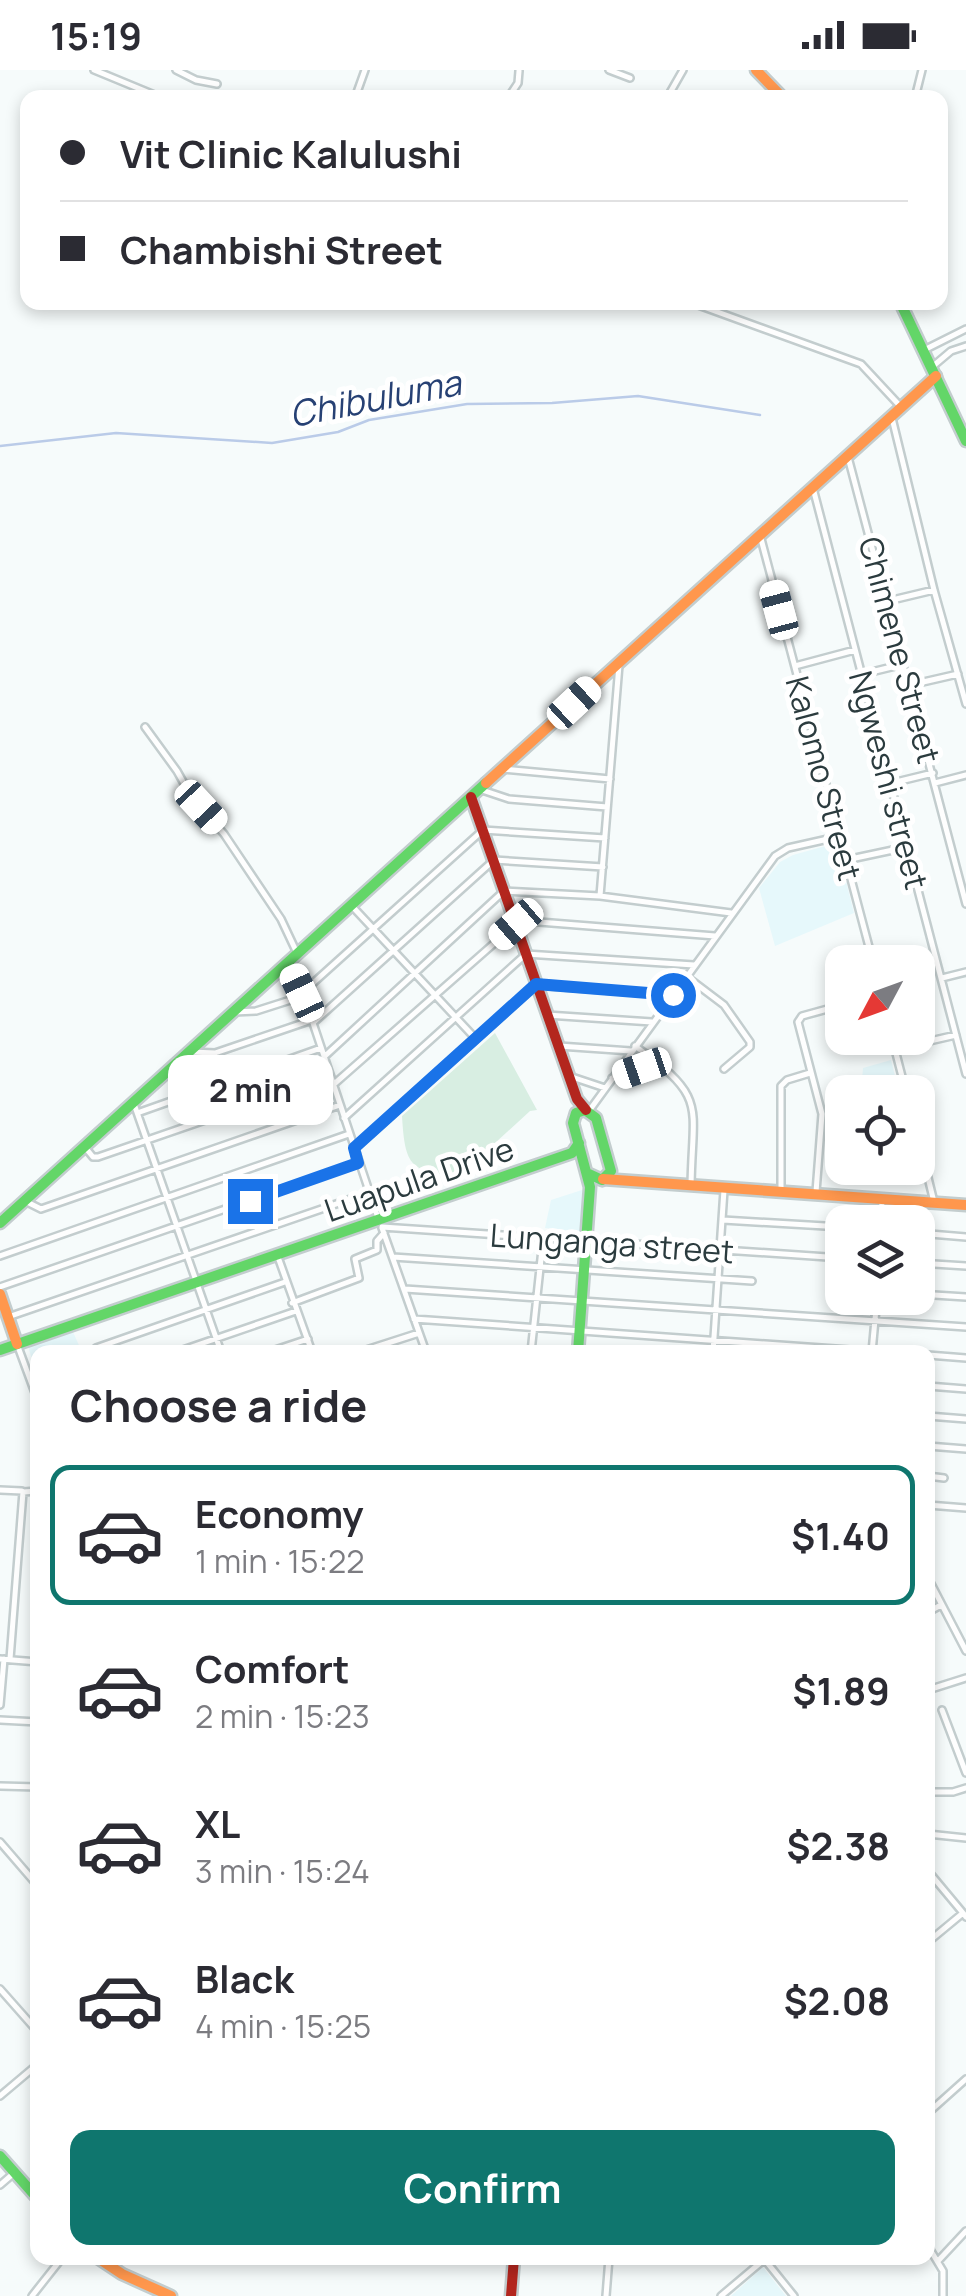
<!DOCTYPE html>
<meta charset="utf-8">
<style>
:root{--surface:#fff;--page:#f2f2f3;--text:#2b2b33;--muted:#7c7c81;--line:#e1e1e2;--accent:#0f766e}
body{margin:0;font-family:Manrope,sans-serif;background:var(--page);color:var(--text);height:100vh;display:flex;flex-direction:column;font-size:38px;white-space:nowrap}
*{box-sizing:border-box;margin:0}
p{font-size:32px;color:var(--muted)}
.icon{flex:none;width:55px;height:55px;fill:none;stroke:currentColor;stroke-width:2;stroke-linecap:round;stroke-linejoin:round}
.map{position:relative;flex:1;overflow:hidden}
.side{position:absolute;left:30px;top:1275px;width:905px;height:920px;display:flex;flex-direction:column;background:var(--surface);border-radius:20px;box-shadow:0 5px 15px #0003}
.side>*{flex:none}
.banner{position:absolute;left:20px;top:20px;width:928px;height:220px;border-radius:20px;box-shadow:0 5px 15px #0003;display:grid;align-content:center;height:220px;padding:0 40px;background:var(--surface)}
.needle{width:65px;rotate:229deg}
.buttons{position:absolute;left:825px;top:875px;display:grid;gap:20px}
.buttons a{display:grid;place-items:center;width:110px;height:110px;border-radius:20px;background:var(--surface);box-shadow:0 5px 15px #0003;font-size:50px}
.end{position:absolute;width:45px;height:45px;margin:-22px;border:12px solid #1a73e8;background:#fff;box-shadow:0 0 0 5px #fff}
.from{border-radius:50%}
.bubble{position:absolute;height:70px;border-radius:20px;background:var(--surface);box-shadow:0 5px 15px #0003;font-size:32px;font-weight:700;line-height:70px;text-align:center}
.car{position:absolute;width:30px;height:60px;margin:-30px -15px;border-radius:12px;box-shadow:0 0 8px 2px #0007;background:linear-gradient(#fff 24%,#345 0 40%,#fff 0 76%,#345 0 86%,#fff 0)}
.banner b{display:flex;align-items:center;gap:35px;height:95px;font-size:38px}
.banner b+b{border-top:2px solid var(--line)}
.banner i{width:25px;height:25px;background:var(--text)}
ul{padding:0;list-style:none}
li{display:flex;align-items:center;gap:30px;height:140px;margin:0 20px 15px;padding:0 20px;border:5px solid transparent;border-radius:20px}
li div{flex:1}
li b{display:block;font-size:38px}
li em{font-style:normal;font-weight:700}
li.selected{border-color:var(--accent)}
li>.icon{width:90px;height:90px;stroke-width:1.5}
h2{padding:0 40px;font-size:45px;line-height:120px}
.button{display:flex;gap:20px;margin-top:auto;padding:20px 40px}
.button a{flex:1;height:115px;border-radius:20px;background:var(--accent);color:#fff;font-size:40px;font-weight:700;line-height:115px;text-align:center}
.status{display:flex;justify-content:space-between;align-items:center;height:70px;padding:0 50px;background:var(--surface);direction:ltr}
.status svg{height:28px;fill:currentColor}
.map>svg:first-child{display:block}
.built{fill:#e6f8fb}
.grass{fill:#d8eee2}
.lines{fill:none;stroke-linecap:round;stroke-linejoin:round}
.stream{stroke:#bacbe8;stroke-width:2.5}
.street-casing{stroke:#c3cdce;stroke-width:10}
.fast-casing{stroke:#c3cdce;stroke-width:15}
.slow-casing{stroke:#c3cdce;stroke-width:15}
.jam-casing{stroke:#c3cdce;stroke-width:15}
.street{stroke:#fefefe;stroke-width:5}
.fast{stroke:#63d668;stroke-width:10}
.slow{stroke:#ff974d;stroke-width:10}
.jam{stroke:#b3261e;stroke-width:10}
.route{stroke:#1a73e8;stroke-width:12}
.labels{text-anchor:middle;dominant-baseline:central;stroke-width:10;stroke-linejoin:round;paint-order:stroke}
.street-label{font-size:32px;fill:#2b3b3e;stroke:#fff}
.water-label{font-size:35px;font-style:italic;fill:#274174;stroke:#fff}
</style>
<div class="status"><b>15:19</b><svg viewBox="0 0 49 12"><path d="M0 12V9h3v3zM5 12V6h3v6zM10 12V3h3v9zM15 12V0h3v12zM26 1h20v11H26zM47 4h2v5h-2z"/></svg></div>
<div class="map">
<svg width="966" height="2226" viewBox="0 0 966 2226">
<rect width="100%" height="100%" fill="#f6fbfb"/>
<!-- built -->
<path class="built" d="M829 775 834 776 837 791H841L854 843 775 876 759 818 780 792 793 785Z
M891 990 899 1022H861L863 998Z
M582 1120V1162L545 1158 551 1130Z
M73 1262 82 1282H38L37 1307 28 1276Z
M763 2197 786 2226H731Z"/>
<!-- grass -->
<path class="grass" d="M495 963 537 1040 530 1041 459 1106C410 1102 405 1096 402 1046Z"/>
<g class="lines">
<!-- stream -->
<path class="stream" d="M0 376 116 363 272 373 338 362 369 350 467 334 552 333 638 326 760 345"/>
<!-- street casing -->
<g class="street-casing">
<path id="street" d="M94 0 162 28
M176 0 196 10 217 14
M609 0 630 8
M355 28 365 0
M508 28 518 13 519 1
M667 28 683 0
M915 28 922 0
M690 232 861 294 901 337
M924 280 966 259
M932 297 951 281 966 276
M892 348 934 520 966 634
M848 387 966 834
M813 418 966 1004
M760 465 873 892
M888 531 934 520
M795 596 855 580
M863 604 904 594
M910 615 958 604
M145 657 177 701 191 726 224 764 281 849 297 883
M503 699 610 709
M892 713 933 703
M935 713 966 705
M482 720 509 729 607 737
M846 790 907 777
M600 826 619 595
M351 835 475 968
M514 850 715 866
M289 894 312 950 378 1148
M687 907 724 935 750 972V977L724 999
M942 908 966 902
M302 923 483 760 605 768
M234 942 256 941 303 926
M547 945 652 952
M313 953 494 790 603 797
M892 968 906 1022
M559 976 631 981
M635 976C709 1029 692 1034 691 1117
M895 979 956 965
M191 982 215 983 312 950
M324 987 504 821 600 826 731 843
M572 1007 605 1018
M612 1008 641 998 647 984
M333 1015 515 855
M133 1031 221 1282
M589 1041 775 786 788 778 837 767
M140 1042 321 978
M344 1048 526 884 694 895
M918 1067 934 1132
M84 1076 93 1087H98L330 1007
M354 1079 536 915 673 925
M781 1121V1016L787 1010 810 1003
M816 1122 822 1044 798 952 802 946 842 935
M25 1131 41 1139 340 1035
M723 1150 842 1157
M881 1152 882 1130
M382 1157 842 1188
M382 1158 426 1282
M918 1163 966 1167
M0 1186 349 1064
M278 1187 312 1282
M393 1187 752 1211
M918 1193 966 1196
M0 1217 358 1093
M405 1219 966 1257
M918 1224 966 1227
M292 1233 359 1208 355 1189 377 1180V1171L384 1163
M8 1247 368 1123
M414 1249 878 1282
M17 1274 38 1331
M96 1278 285 1212
M425 1280 460 1282
M177 1282 296 1241
M269 1282 308 1269
M360 1282 419 1263
M531 1282 543 1170
M713 1282 724 1120
M872 1282 877 1228
M928 1285 966 1288
M928 1316 966 1319
M928 1346 966 1349
M928 1376 966 1379
M928 1406 944 1408
M0 1420 22 1421
M928 1435 966 1438
M928 1508 966 1581
M928 1542 941 1535
M0 1589 38 1592
M10 1589 23 1422 38 1421
M928 1620 966 1608
M0 1635 4 1589
M942 1640 966 1703
M0 1650 38 1652
M0 1716 38 1717
M928 1722H953L966 1718
M928 1764 966 1768
M0 1772 38 1816
M928 1801 963 1843
M928 1872 963 1843 966 1847
M0 1919 38 1962
M0 2026 38 1994
M928 2043 966 2009
M0 2115 14 2103
M928 2176 943 2201V2226
M765 2190 794 2226
M938 2191 966 2161
M32 2226 62 2188
M606 2226 609 2188
M721 2226 766 2188"/>
</g>
<!-- fast casing -->
<g class="fast-casing">
<path id="fast" d="M900 232 966 371
M0 1153 486 713
M0 1280 572 1083 579 1073
M578 1282 590 1117 573 1053 576 1043 585 1040 596 1048 611 1101 602 1110 589 1104
M0 2086 38 2129"/>
</g>
<!-- slow casing -->
<g class="slow-casing">
<path id="slow" d="M756 0 783 28
M486 713 936 306
M603 1109 966 1135
M0 1224 17 1274
M98 2188 122 2204 171 2226"/>
</g>
<!-- jam casing -->
<g class="jam-casing">
<path id="jam" d="M471 727 577 1029 586 1040
M511 2226 514 2188"/>
</g>
<!-- street -->
<use href="#street" class="street"/>
<!-- fast -->
<use href="#fast" class="fast"/>
<!-- slow -->
<use href="#slow" class="slow"/>
<!-- jam -->
<use href="#jam" class="jam"/>
</g>
<g class="lines">
<!-- route -->
<path class="route" d="M250 1131 358 1093 354 1078 536 914 673 925"/>
</g>
<g class="labels">
<!-- street labels -->
<g class="street-label">
<text transform="translate(900 580) rotate(75)">Chimene Street</text>
<text transform="translate(824 708) rotate(75)">Kalomo Street</text>
<text transform="translate(889 710) rotate(75)">Ngweshi street</text>
<text transform="translate(419 1109) rotate(-19)">Luapula Drive</text>
<text transform="translate(612 1173) rotate(4)">Lunganga street</text>
</g>
<!-- water labels -->
<g class="water-label">
<text transform="translate(375 328) rotate(-11)">Chibuluma</text>
</g>
</g>
</svg>
<div class="buttons">
<a><svg class="needle" viewBox="-14 -14 28 28"><path d="M0-13l5 13h-10z" fill="#e53935"/><path d="M0 13l5-13h-10z" fill="#7c7c81"/></svg></a>
<a><svg class="icon" aria-label="locate" viewBox="0 0 24 24"><circle cx="12" cy="12" r="6"/><path d="M12 2v4M12 18v4M2 12h4M18 12h4"/></svg></a>
<a><svg class="icon" aria-label="layers" viewBox="0 0 24 24"><path d="M12 4l9 5-9 5-9-5zM3 14l9 5 9-5"/></svg></a>
</div>
<i class="end from" style="left:673px;top:925px"></i>
<i class="end" style="left:250px;top:1131px"></i>
<div class="bubble" style="left:168px;top:985px;width:165px">2 min</div>
<i class="car" style="left:779px;top:540px;rotate:345deg"></i>
<i class="car" style="left:574px;top:633px;rotate:47deg"></i>
<i class="car" style="left:201px;top:737px;rotate:137deg"></i>
<i class="car" style="left:516px;top:854px;rotate:229deg"></i>
<i class="car" style="left:302px;top:923px;rotate:335deg"></i>
<i class="car" style="left:642px;top:998px;rotate:251deg"></i>
<div class="banner">
<b><i class="from"></i>Vit Clinic Kalulushi</b>
<b><i></i>Chambishi Street</b>
</div>
<section class="side">
<h2>Choose a ride</h2>
<ul>
<li class="selected"><svg class="icon" aria-label="car" viewBox="0 0 24 24"><path d="M5 17H2v-5l4-1 3-4h7l3 4 3 1v5h-3M9 17h6M6 11h13"/><circle cx="7" cy="17" r="2"/><circle cx="17" cy="17" r="2"/></svg><div><b>Economy</b><p>1 min · 15:22</p></div><em>$1.40</em></li>
<li><svg class="icon" aria-label="car" viewBox="0 0 24 24"><path d="M5 17H2v-5l4-1 3-4h7l3 4 3 1v5h-3M9 17h6M6 11h13"/><circle cx="7" cy="17" r="2"/><circle cx="17" cy="17" r="2"/></svg><div><b>Comfort</b><p>2 min · 15:23</p></div><em>$1.89</em></li>
<li><svg class="icon" aria-label="car" viewBox="0 0 24 24"><path d="M5 17H2v-5l4-1 3-4h7l3 4 3 1v5h-3M9 17h6M6 11h13"/><circle cx="7" cy="17" r="2"/><circle cx="17" cy="17" r="2"/></svg><div><b>XL</b><p>3 min · 15:24</p></div><em>$2.38</em></li>
<li><svg class="icon" aria-label="car" viewBox="0 0 24 24"><path d="M5 17H2v-5l4-1 3-4h7l3 4 3 1v5h-3M9 17h6M6 11h13"/><circle cx="7" cy="17" r="2"/><circle cx="17" cy="17" r="2"/></svg><div><b>Black</b><p>4 min · 15:25</p></div><em>$2.08</em></li>
</ul>
<div class="button"><a>Confirm</a></div>
</section>
</div>
